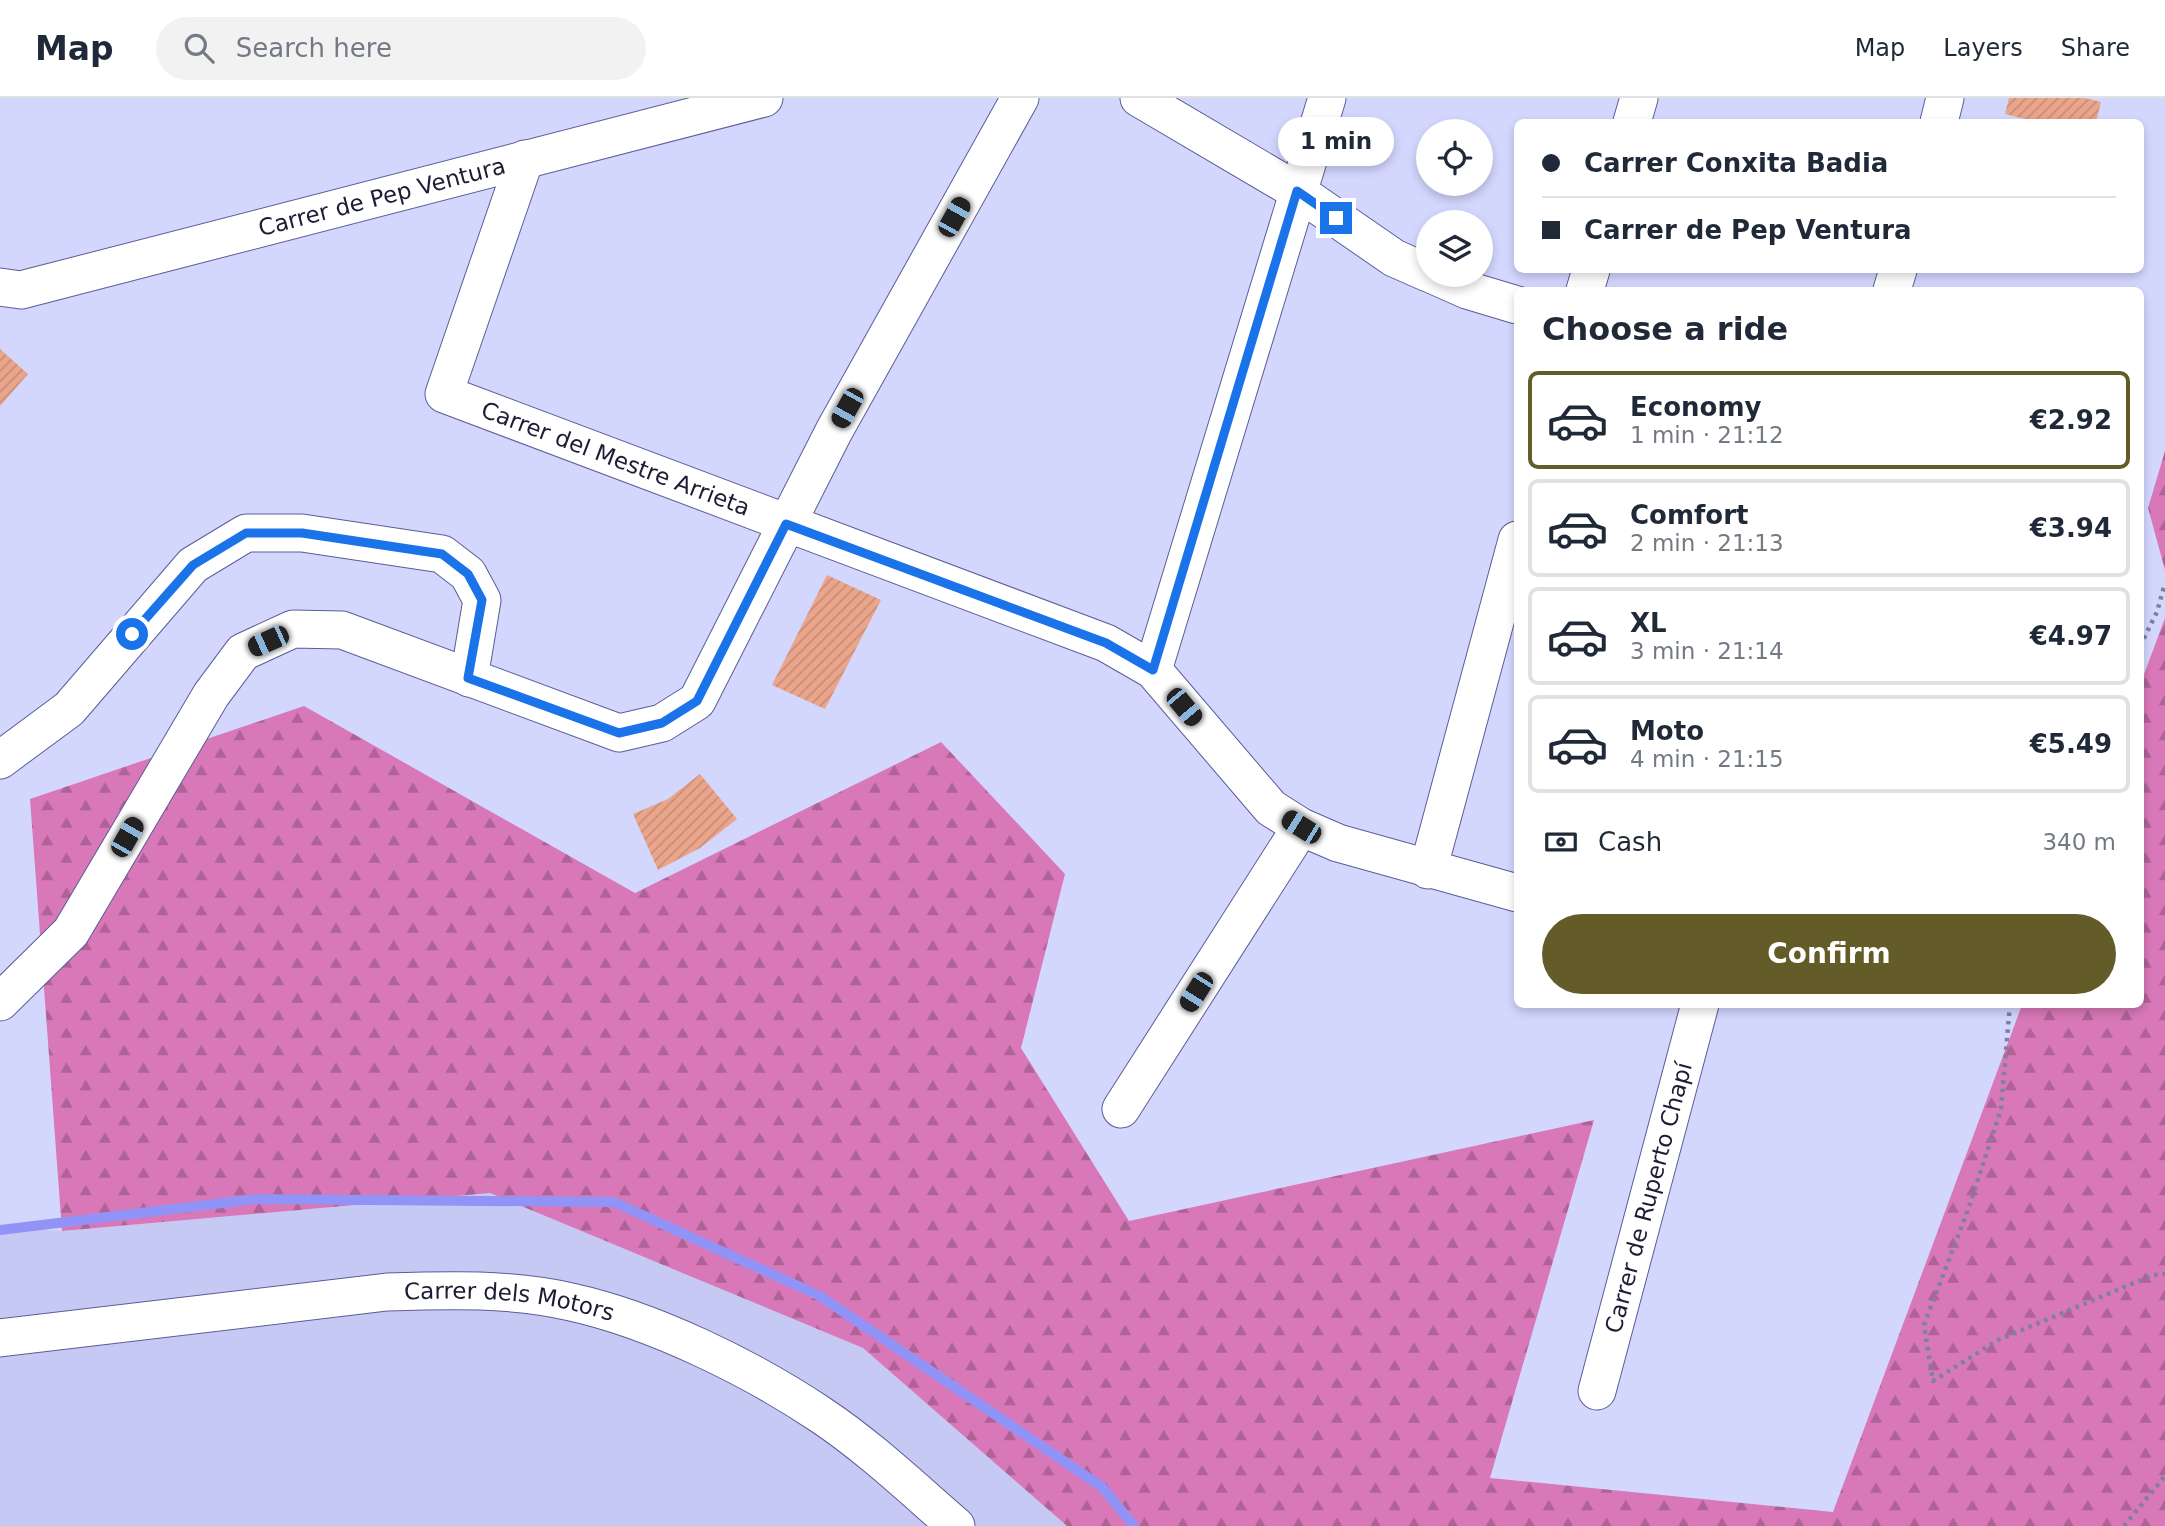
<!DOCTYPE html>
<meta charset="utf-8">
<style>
:root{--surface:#fff;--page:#f2f2f3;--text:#1f2937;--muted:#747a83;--line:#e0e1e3;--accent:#635c29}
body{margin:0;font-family:"DejaVu Sans",sans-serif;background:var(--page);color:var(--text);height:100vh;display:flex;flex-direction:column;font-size:26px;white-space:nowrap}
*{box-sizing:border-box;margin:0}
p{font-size:23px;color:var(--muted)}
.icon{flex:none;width:38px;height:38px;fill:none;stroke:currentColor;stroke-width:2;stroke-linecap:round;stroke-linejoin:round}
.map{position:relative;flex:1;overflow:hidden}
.sheet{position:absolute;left:1514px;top:189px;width:630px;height:721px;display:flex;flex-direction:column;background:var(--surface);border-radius:10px;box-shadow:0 4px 10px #0003}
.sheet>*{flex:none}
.banner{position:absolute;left:1514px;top:21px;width:630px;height:154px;border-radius:10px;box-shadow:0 4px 10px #0003;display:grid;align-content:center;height:154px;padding:0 28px;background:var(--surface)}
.controls{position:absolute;left:1416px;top:21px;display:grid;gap:14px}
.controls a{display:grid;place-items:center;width:77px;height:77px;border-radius:50%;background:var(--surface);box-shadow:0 4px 10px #0003;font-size:35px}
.end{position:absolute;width:32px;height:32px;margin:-16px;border:9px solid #1a73e8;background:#fff;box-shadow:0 0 0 4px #fff}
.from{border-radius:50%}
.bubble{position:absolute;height:49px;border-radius:24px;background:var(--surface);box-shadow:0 4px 10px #0003;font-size:23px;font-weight:600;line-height:49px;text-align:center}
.car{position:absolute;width:21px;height:42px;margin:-21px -10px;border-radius:9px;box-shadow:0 0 5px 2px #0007;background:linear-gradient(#222 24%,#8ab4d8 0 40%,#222 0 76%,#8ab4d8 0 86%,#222 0)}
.banner b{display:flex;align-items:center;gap:24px;height:66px;font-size:26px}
.banner b+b{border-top:2px solid var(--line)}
.banner i{width:18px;height:18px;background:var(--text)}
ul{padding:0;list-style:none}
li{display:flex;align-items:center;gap:21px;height:98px;margin:0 14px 10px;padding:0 14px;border:4px solid var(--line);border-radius:10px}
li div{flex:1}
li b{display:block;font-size:26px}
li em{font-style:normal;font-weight:600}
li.active{border-color:var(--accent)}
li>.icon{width:63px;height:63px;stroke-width:1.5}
h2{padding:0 28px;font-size:32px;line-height:84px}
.pay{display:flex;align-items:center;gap:18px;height:77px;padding:0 28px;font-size:26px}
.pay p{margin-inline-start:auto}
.button{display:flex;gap:14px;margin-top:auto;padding:14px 28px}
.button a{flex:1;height:80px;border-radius:42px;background:var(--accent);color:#fff;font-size:28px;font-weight:600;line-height:80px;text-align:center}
header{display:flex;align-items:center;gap:42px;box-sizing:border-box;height:98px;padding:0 35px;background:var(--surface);border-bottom:2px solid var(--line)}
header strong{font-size:33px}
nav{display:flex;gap:38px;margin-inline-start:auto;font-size:24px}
.search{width:490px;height:63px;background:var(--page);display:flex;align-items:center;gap:18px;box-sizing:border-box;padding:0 24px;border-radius:38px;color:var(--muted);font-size:26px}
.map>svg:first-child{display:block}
.built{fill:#c6c9f4}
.forest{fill:url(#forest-firs)}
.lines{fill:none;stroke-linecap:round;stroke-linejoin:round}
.stream{stroke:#9293f6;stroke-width:10}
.building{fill:url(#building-hatch)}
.street-casing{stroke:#5b5d96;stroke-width:39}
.path{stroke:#7e80a0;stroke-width:4.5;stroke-dasharray:3.5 5;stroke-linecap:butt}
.street{stroke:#fff;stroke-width:37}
.route{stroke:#1a73e8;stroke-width:9}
.labels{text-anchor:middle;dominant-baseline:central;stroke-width:6;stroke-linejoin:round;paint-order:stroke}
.street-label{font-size:23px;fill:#1c1c34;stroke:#e5e6f3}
</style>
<header>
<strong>Map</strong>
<div class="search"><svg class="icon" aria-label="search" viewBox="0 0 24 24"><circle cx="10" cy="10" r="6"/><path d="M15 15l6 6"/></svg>Search here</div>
<nav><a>Map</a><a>Layers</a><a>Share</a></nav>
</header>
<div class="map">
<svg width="2165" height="1428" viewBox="0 0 2165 1428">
<defs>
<pattern id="forest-firs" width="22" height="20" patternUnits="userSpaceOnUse" patternTransform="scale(1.75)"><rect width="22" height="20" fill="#d978b8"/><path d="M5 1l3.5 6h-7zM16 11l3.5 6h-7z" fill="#af6296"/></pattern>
<pattern id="building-hatch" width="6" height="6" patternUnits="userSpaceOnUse" patternTransform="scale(1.75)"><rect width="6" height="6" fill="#eaa58b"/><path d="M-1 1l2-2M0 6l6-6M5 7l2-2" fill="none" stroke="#c88d79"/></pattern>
</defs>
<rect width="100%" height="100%" fill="#d3d7fe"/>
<!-- built -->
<path class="built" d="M490 1095 863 1250 1067 1428H0V1129L62 1133Z"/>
<!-- forest -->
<path class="forest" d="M2165 353V472L2148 410Z
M2165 520V1428H1067L863 1250 490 1095 62 1133 30 701 304 608 635 795 941 644 1065 776 1021 950 1129 1123 1594 1022 1490 1380 1833 1414 2022 907 2140 906V587Z"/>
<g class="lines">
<!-- stream -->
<path class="stream" d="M0 1132 256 1101 614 1104 820 1198 1102 1389 1134 1428"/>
</g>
<!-- building -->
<path class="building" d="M2009 0H2085L2101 4 2096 24H2036L2005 16Z
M0 251 28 276 0 308Z
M827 477 881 502 825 611 772 587Z
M700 676 737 721 700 750 658 772 633 716 668 701Z"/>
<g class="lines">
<!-- street casing -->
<g class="street-casing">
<g id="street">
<path d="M1139 0 1297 93 1394 160 1428 175"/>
<path d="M1632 24 1639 0"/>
<path d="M1939 24 1945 0"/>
<path id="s1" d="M525 61 444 296 1106 545 1153 572 1271 710 1301 729 1338 745 1517 795"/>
<path d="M1433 177 1467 192 1517 207"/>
<path id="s2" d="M0 189 21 192 764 0"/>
<path d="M1585 192 1591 172"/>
<path d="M1892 192 1898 172"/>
<path d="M1153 572 1327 0"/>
<path d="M0 662 69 611 193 467 246 435H302L442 456 468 476 482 502 469 580"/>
<path d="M1428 772 1517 442"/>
<path d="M0 904 71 834 211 597 243 554 293 531 342 532 619 635 662 625 697 603 834 333 1020 0"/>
<path d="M1121 1011 1301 729"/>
<path id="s3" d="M0 1240 387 1194C447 1192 512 1190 571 1204 653 1222 751 1270 821 1317 869 1349 912 1390 956 1428"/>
<path id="s4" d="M1597 1293 1700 906"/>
</g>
</g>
<!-- path -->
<path class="path" d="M2140 548 2157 514 2165 485
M2010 906 2001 1011 1969 1109 1924 1227 1933 1283 1998 1242 2153 1177 2165 1176
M2124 1428 2165 1378"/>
<!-- street -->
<use href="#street" class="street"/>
</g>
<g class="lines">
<!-- route -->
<path class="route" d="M132 536 193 467 246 435H302L442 456 468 476 482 502 468 580 619 635 662 625 697 603 786 426 1106 545 1153 572 1297 93 1336 120"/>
</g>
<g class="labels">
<!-- street labels -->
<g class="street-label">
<text stroke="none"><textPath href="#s2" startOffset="394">Carrer de Pep Ventura</textPath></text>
<text stroke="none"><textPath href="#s1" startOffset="432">Carrer del Mestre Arrieta</textPath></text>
<text stroke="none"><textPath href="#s4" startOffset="200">Carrer de Ruperto Chapí</textPath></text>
<text stroke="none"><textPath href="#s3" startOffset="513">Carrer dels Motors</textPath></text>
</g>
</g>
</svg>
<div class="controls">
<a><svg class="icon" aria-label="locate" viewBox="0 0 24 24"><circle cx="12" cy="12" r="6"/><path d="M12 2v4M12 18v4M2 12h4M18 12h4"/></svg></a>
<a><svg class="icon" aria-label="layers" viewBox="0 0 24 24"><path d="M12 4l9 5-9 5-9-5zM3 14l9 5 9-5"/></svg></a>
</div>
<i class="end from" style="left:132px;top:536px"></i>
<i class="end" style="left:1336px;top:120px"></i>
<div class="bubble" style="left:1278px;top:19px;width:116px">1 min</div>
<i class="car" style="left:954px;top:119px;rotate:29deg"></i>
<i class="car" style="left:847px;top:310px;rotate:209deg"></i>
<i class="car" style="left:268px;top:543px;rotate:246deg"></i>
<i class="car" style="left:1184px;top:609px;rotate:140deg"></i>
<i class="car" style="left:1301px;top:729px;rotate:302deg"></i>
<i class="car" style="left:127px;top:739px;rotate:30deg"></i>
<i class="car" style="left:1196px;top:894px;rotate:212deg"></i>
<div class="banner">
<b><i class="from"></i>Carrer Conxita Badia</b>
<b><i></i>Carrer de Pep Ventura</b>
</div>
<section class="sheet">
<h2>Choose a ride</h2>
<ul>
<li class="active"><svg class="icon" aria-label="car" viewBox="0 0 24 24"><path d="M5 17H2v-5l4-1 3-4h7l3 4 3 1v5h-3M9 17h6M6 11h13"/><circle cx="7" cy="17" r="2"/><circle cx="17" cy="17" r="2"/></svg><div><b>Economy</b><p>1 min · 21:12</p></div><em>€2.92</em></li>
<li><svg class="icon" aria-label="car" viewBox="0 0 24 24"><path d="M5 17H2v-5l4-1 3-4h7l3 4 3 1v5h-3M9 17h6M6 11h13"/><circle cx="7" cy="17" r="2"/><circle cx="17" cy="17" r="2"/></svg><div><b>Comfort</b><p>2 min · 21:13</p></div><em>€3.94</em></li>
<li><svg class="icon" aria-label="car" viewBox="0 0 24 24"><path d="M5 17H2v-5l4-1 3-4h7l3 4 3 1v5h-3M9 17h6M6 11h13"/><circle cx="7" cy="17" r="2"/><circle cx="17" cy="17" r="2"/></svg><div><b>XL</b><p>3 min · 21:14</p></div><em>€4.97</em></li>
<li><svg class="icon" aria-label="car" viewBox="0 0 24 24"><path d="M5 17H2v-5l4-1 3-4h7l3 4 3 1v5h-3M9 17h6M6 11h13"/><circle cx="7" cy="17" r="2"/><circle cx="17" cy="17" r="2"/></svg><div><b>Moto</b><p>4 min · 21:15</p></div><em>€5.49</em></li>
</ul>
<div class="pay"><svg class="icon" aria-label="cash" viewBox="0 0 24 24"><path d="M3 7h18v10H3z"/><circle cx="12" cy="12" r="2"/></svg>Cash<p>340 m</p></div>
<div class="button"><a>Confirm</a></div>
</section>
</div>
